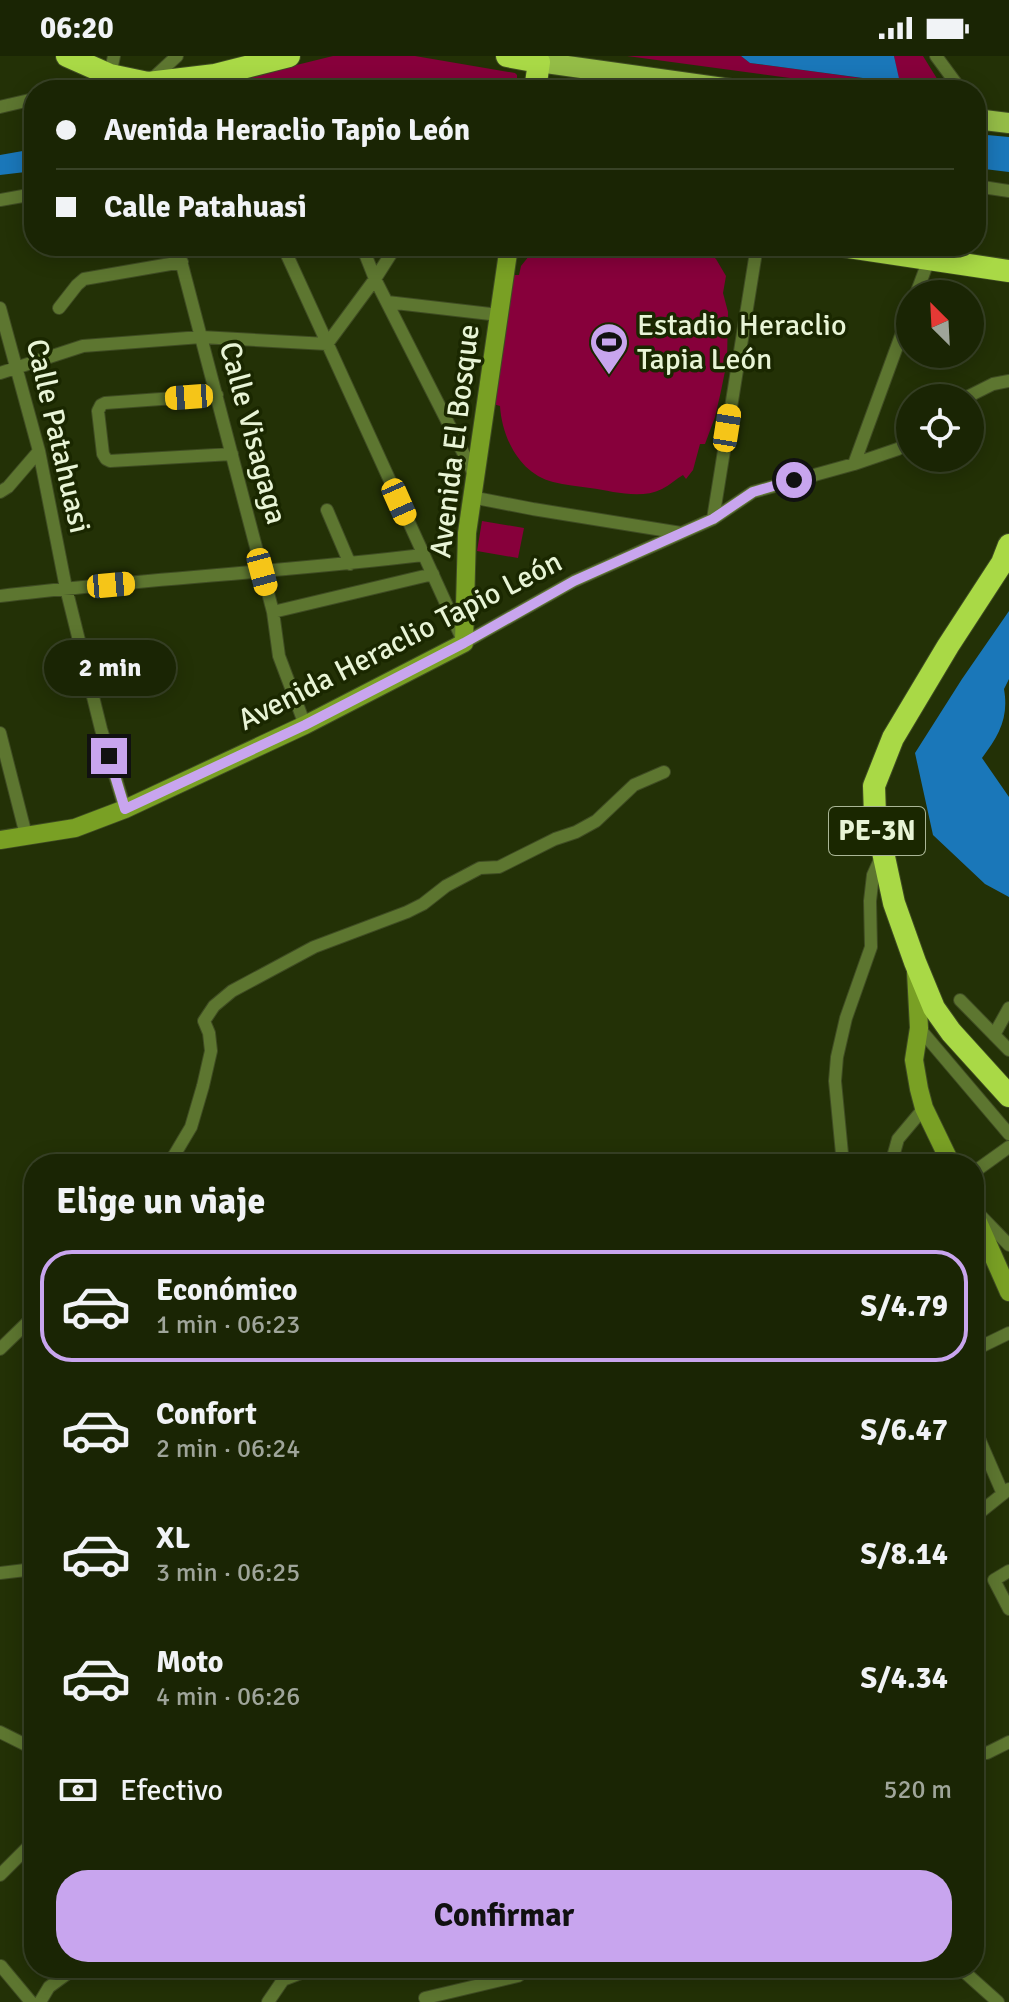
<!DOCTYPE html>
<html lang="es">
<meta charset="utf-8">
<style>
:root{--surface:#1a2504;--page:#232d0e;--text:#f1f3f6;--muted:#9fa59a;--line:#384226;--accent:#c8a5ee}
body{margin:0;font-family:Signika,sans-serif;background:var(--page);color:var(--text);height:100vh;display:flex;flex-direction:column;font-size:30px;white-space:nowrap}
*{box-sizing:border-box;margin:0}
p{font-size:26px;color:var(--muted)}
.icon{flex:none;width:44px;height:44px;fill:none;stroke:currentColor;stroke-width:2;stroke-linecap:round;stroke-linejoin:round}
.map{position:relative;flex:1;overflow:hidden}
.details{position:absolute;left:24px;top:1098px;width:960px;height:824px;display:flex;flex-direction:column;background:var(--surface);border-radius:32px;box-shadow:0 4px 20px #0003,0 0 0 2px var(--line)}
.details>*{flex:none}
.banner{position:absolute;left:24px;top:24px;width:962px;height:176px;border-radius:32px;box-shadow:0 4px 20px #0003,0 0 0 2px var(--line);display:grid;align-content:center;height:176px;padding:0 32px;background:var(--surface)}
.needle{width:52px;rotate:336deg}
.buttons{position:absolute;left:896px;top:224px;display:grid;gap:16px}
.buttons a{display:grid;place-items:center;width:88px;height:88px;border-radius:50%;background:var(--surface);box-shadow:0 4px 20px #0003,0 0 0 2px var(--line);font-size:40px}
.end{position:absolute;width:36px;height:36px;margin:-18px;border:10px solid #c8a5ee;background:#111;box-shadow:0 0 0 4px #111}
.from{border-radius:50%}
.bubble{position:absolute;height:56px;border-radius:28px;background:var(--surface);box-shadow:0 4px 20px #0003,0 0 0 2px var(--line);font-size:26px;font-weight:700;line-height:56px;text-align:center}
.car{position:absolute;width:24px;height:48px;margin:-24px -12px;border-radius:10px;box-shadow:0 0 6px 2px #0007;background:linear-gradient(#f5c518 24%,#345 0 40%,#f5c518 0 76%,#345 0 86%,#f5c518 0)}
.banner b{display:flex;align-items:center;gap:28px;height:76px;font-size:30px}
.banner b+b{border-top:2px solid var(--line)}
.banner i{width:20px;height:20px;background:var(--text)}
ul{padding:0;list-style:none}
li{display:flex;align-items:center;gap:24px;height:112px;margin:0 16px 12px;padding:0 16px;border:4px solid transparent;border-radius:32px}
li div{flex:1}
li b{display:block;font-size:30px}
li em{font-style:normal;font-weight:700}
li.active{border-color:var(--accent)}
li>.icon{width:72px;height:72px;stroke-width:1.5}
h2{padding:0 32px;font-size:36px;line-height:96px}
.pay{display:flex;align-items:center;gap:20px;height:88px;padding:0 32px;font-size:30px}
.pay p{margin-inline-start:auto}
.primary-button{display:flex;gap:16px;margin-top:auto;padding:16px 32px}
.primary-button a{flex:1;height:92px;border-radius:32px;background:var(--accent);color:#111;font-size:32px;font-weight:700;line-height:92px;text-align:center}
.status{display:flex;justify-content:space-between;align-items:center;height:56px;padding:0 40px;background:var(--surface);direction:ltr}
.status svg{height:22px;fill:currentColor}
.map>svg:first-child{display:block}
.green{fill:#87003b}
.water{fill:#1a77b9}
.lines{fill:none;stroke-linecap:round;stroke-linejoin:round}
.street-casing{stroke:#3f4c23;stroke-width:14}
.secondary-casing{stroke:#3f4c23;stroke-width:20}
.primary-casing{stroke:#3f4c23;stroke-width:22}
.highway-casing{stroke:#3f4c23;stroke-width:24}
.street{stroke:#5d7630;stroke-width:12}
.secondary{stroke:#79a024;stroke-width:18}
.primary{stroke:#94bc47;stroke-width:20}
.highway{stroke:#a9d946;stroke-width:22}
.route{stroke:#c8a5ee;stroke-width:10}
.labels{text-anchor:middle;dominant-baseline:central;stroke-width:7;stroke-linejoin:round;paint-order:stroke}
.shield{fill:#1a2700;stroke:#aab696;stroke-width:2}
.shield-label{font-size:28px;font-weight:bold;fill:#e8f4d6}
.poi-label{font-size:30px;fill:#e8f4d6;stroke:#1a2700;text-anchor:start}
.street-label{font-size:30px;fill:#e8f4d6;stroke:#1a2700}
</style>
<div class="status"><b>06:20</b><svg viewBox="0 0 49 12"><path d="M0 12V9h3v3zM5 12V6h3v6zM10 12V3h3v9zM15 12V0h3v12zM26 1h20v11H26zM47 4h2v5h-2z"/></svg></div>
<div class="map">
<svg width="1009" height="1946" viewBox="0 0 1009 1946">
<rect width="100%" height="100%" fill="#233106"/>
<!-- green -->
<path class="green" d="M333 0H415L515 17 517 19V29L418 22 369 27 336 34H207V31Z
M627 0H741L750 7 899 27 894 0H923L944 34H879Z
M537 190H702L716 203 726 220 723 237 728 256 727 305 721 335 715 361 705 388H700L693 414 686 423 683 419C676 423 670 429 662 433 640 444 613 435 590 432 578 430 565 429 553 426 520 418 502 382 500 350L490 347 510 219H519L521 210Z
M482 465 524 472 518 502 477 495Z"/>
<!-- water -->
<path class="water" d="M741 0H894L900 27 750 7Z
M418 22 517 29 548 34H336L369 27Z
M976 78 1009 81V116L976 112Z
M34 93V115L0 119V99Z
M1009 555V623L1004 633C1009 662 999 679 982 702L1009 741V841L985 828 933 779 915 697 962 623Z"/>
<g class="lines">
<!-- street casing -->
<g class="street-casing">
<path id="street" d="M936 0 961 34
M110 19 114 0
M150 25 177 0
M0 51 34 43
M976 130 1009 135
M0 144 34 138
M179 190 180 201 273 556 279 600 305 669
M285 190 287 199 464 587 574 525 713 463 753 436 854 408 898 393 910 386
M362 190 375 223 475 420
M916 238 934 190
M387 246 499 259
M0 252 39 395 66 532 101 673 125 753
M59 252 77 229 84 223 182 206
M0 317 83 290 201 281 327 288 375 223 396 190
M217 339 105 347 101 349 98 355 103 398 106 403 110 405 232 398
M965 342 993 328 1009 325
M854 408 910 255
M0 436 8 431 39 395
M471 441 533 453 681 477
M327 454 350 508
M713 463 757 190
M0 540C141 523 282 516 423 499
M273 556 433 518
M0 677 26 779
M960 944 1009 994
M919 972 1009 1078
M994 979 1009 952
M169 1108 191 1071 203 1030 211 995 209 977 204 965 214 950 232 935 314 891 407 856 423 848 446 830 480 812 499 811 555 783 576 776 596 765 634 729 664 716
M843 1108 835 1025 837 1001 846 962 871 891 870 845 873 819 882 799
M891 1108 898 1083 924 1052
M974 1116 1009 1091
M978 1157 1009 1189
M0 1293 34 1260
M974 1294 1009 1277
M974 1371 1003 1438
M974 1461 1009 1433
M1009 1515 994 1524 1009 1553
M0 1517 34 1513
M0 1676 34 1693
M974 1696 987 1697 1009 1686
M0 1819 34 1785
M1 1910 31 1946
M960 1912 998 1946
M425 1942 518 1920 528 1912
M40 1946 49 1931 75 1912
M268 1946 283 1924 314 1912"/>
</g>
<!-- secondary casing -->
<g class="secondary-casing">
<path id="secondary" d="M0 784 75 772 125 753 305 669 464 587 467 477 509 190
M916 916 919 972 914 1004 919 1033 924 1052 951 1108
M974 1157 1009 1236"/>
</g>
<!-- primary casing -->
<g class="primary-casing">
<path id="primary" d="M539 6 738 34
M976 63 1009 67"/>
</g>
<!-- highway casing -->
<g class="highway-casing">
<path id="highway" d="M67 0 110 19 148 27 215 19 289 0
M507 0 539 6 535 34
M842 190 1009 215
M1009 489 1002 507 948 590 893 682 874 730 875 759 894 847 915 906 934 952 951 976 1009 1040"/>
</g>
<!-- street -->
<use href="#street" class="street"/>
<!-- secondary -->
<use href="#secondary" class="secondary"/>
<!-- primary -->
<use href="#primary" class="primary"/>
<!-- highway -->
<use href="#highway" class="highway"/>
</g>
<g class="lines">
<!-- route -->
<path class="route" d="M109 700 125 753 305 669 464 587 574 525 713 463 753 436 794 424"/>
</g>
<!-- icons -->
<defs>
<g id="stadium-pin" transform="scale(2)"><path d="M0 17L-7.5 6A9.5 9.5 0 1 1 7.5 6Z" fill="#c8a5ee" stroke="#1a2700"/><path d="M0-5a6.5 5 0 1 0 0 10a6.5 5 0 1 0 0-10ZM-3.5-1.8h7v3.6h-7Z" fill="#111"/></g>
</defs>
<g fill-rule="evenodd">
<use href="#stadium-pin" x="609" y="286"/>
</g>
<g class="labels">
<!-- shield labels -->
<rect class="shield" x="829" y="751" width="96" height="48" rx="6"/>
<g class="shield-label">
<text x="877" y="775">PE-3N</text>
</g>
<!-- poi labels -->
<g class="poi-label">
<text x="637" y="269">Estadio Heraclio<tspan x="637" dy="34">Tapia León</tspan></text>
</g>
<!-- street labels -->
<g class="street-label">
<text transform="translate(253 377) rotate(75)">Calle Visagaga</text>
<text transform="translate(58 380) rotate(77)">Calle Patahuasi</text>
<text transform="translate(455 385) rotate(-83)">Avenida El Bosque</text>
<text transform="translate(400 585) rotate(-27)">Avenida Heraclio Tapio León</text>
</g>
</g>
</svg>
<div class="buttons">
<a><svg class="needle" viewBox="-14 -14 28 28"><path d="M0-13l5 13h-10z" fill="#e53935"/><path d="M0 13l5-13h-10z" fill="#9fa59a"/></svg></a>
<a><svg class="icon" aria-label="locate" viewBox="0 0 24 24"><circle cx="12" cy="12" r="6"/><path d="M12 2v4M12 18v4M2 12h4M18 12h4"/></svg></a>
</div>
<i class="end from" style="left:794px;top:424px"></i>
<i class="end" style="left:109px;top:700px"></i>
<div class="bubble" style="left:44px;top:584px;width:132px">2 min</div>
<i class="car" style="left:189px;top:341px;rotate:266deg"></i>
<i class="car" style="left:727px;top:372px;rotate:9deg"></i>
<i class="car" style="left:399px;top:446px;rotate:156deg"></i>
<i class="car" style="left:262px;top:516px;rotate:165deg"></i>
<i class="car" style="left:111px;top:529px;rotate:85deg"></i>
<div class="banner">
<b><i class="from"></i>Avenida Heraclio Tapio León</b>
<b><i></i>Calle Patahuasi</b>
</div>
<section class="details">
<h2>Elige un viaje</h2>
<ul>
<li class="active"><svg class="icon" aria-label="car" viewBox="0 0 24 24"><path d="M5 17H2v-5l4-1 3-4h7l3 4 3 1v5h-3M9 17h6M6 11h13"/><circle cx="7" cy="17" r="2"/><circle cx="17" cy="17" r="2"/></svg><div><b>Económico</b><p>1 min · 06:23</p></div><em>S/4.79</em></li>
<li><svg class="icon" aria-label="car" viewBox="0 0 24 24"><path d="M5 17H2v-5l4-1 3-4h7l3 4 3 1v5h-3M9 17h6M6 11h13"/><circle cx="7" cy="17" r="2"/><circle cx="17" cy="17" r="2"/></svg><div><b>Confort</b><p>2 min · 06:24</p></div><em>S/6.47</em></li>
<li><svg class="icon" aria-label="car" viewBox="0 0 24 24"><path d="M5 17H2v-5l4-1 3-4h7l3 4 3 1v5h-3M9 17h6M6 11h13"/><circle cx="7" cy="17" r="2"/><circle cx="17" cy="17" r="2"/></svg><div><b>XL</b><p>3 min · 06:25</p></div><em>S/8.14</em></li>
<li><svg class="icon" aria-label="car" viewBox="0 0 24 24"><path d="M5 17H2v-5l4-1 3-4h7l3 4 3 1v5h-3M9 17h6M6 11h13"/><circle cx="7" cy="17" r="2"/><circle cx="17" cy="17" r="2"/></svg><div><b>Moto</b><p>4 min · 06:26</p></div><em>S/4.34</em></li>
</ul>
<div class="pay"><svg class="icon" aria-label="cash" viewBox="0 0 24 24"><path d="M3 7h18v10H3z"/><circle cx="12" cy="12" r="2"/></svg>Efectivo<p>520 m</p></div>
<div class="primary-button"><a>Confirmar</a></div>
</section>
</div>
